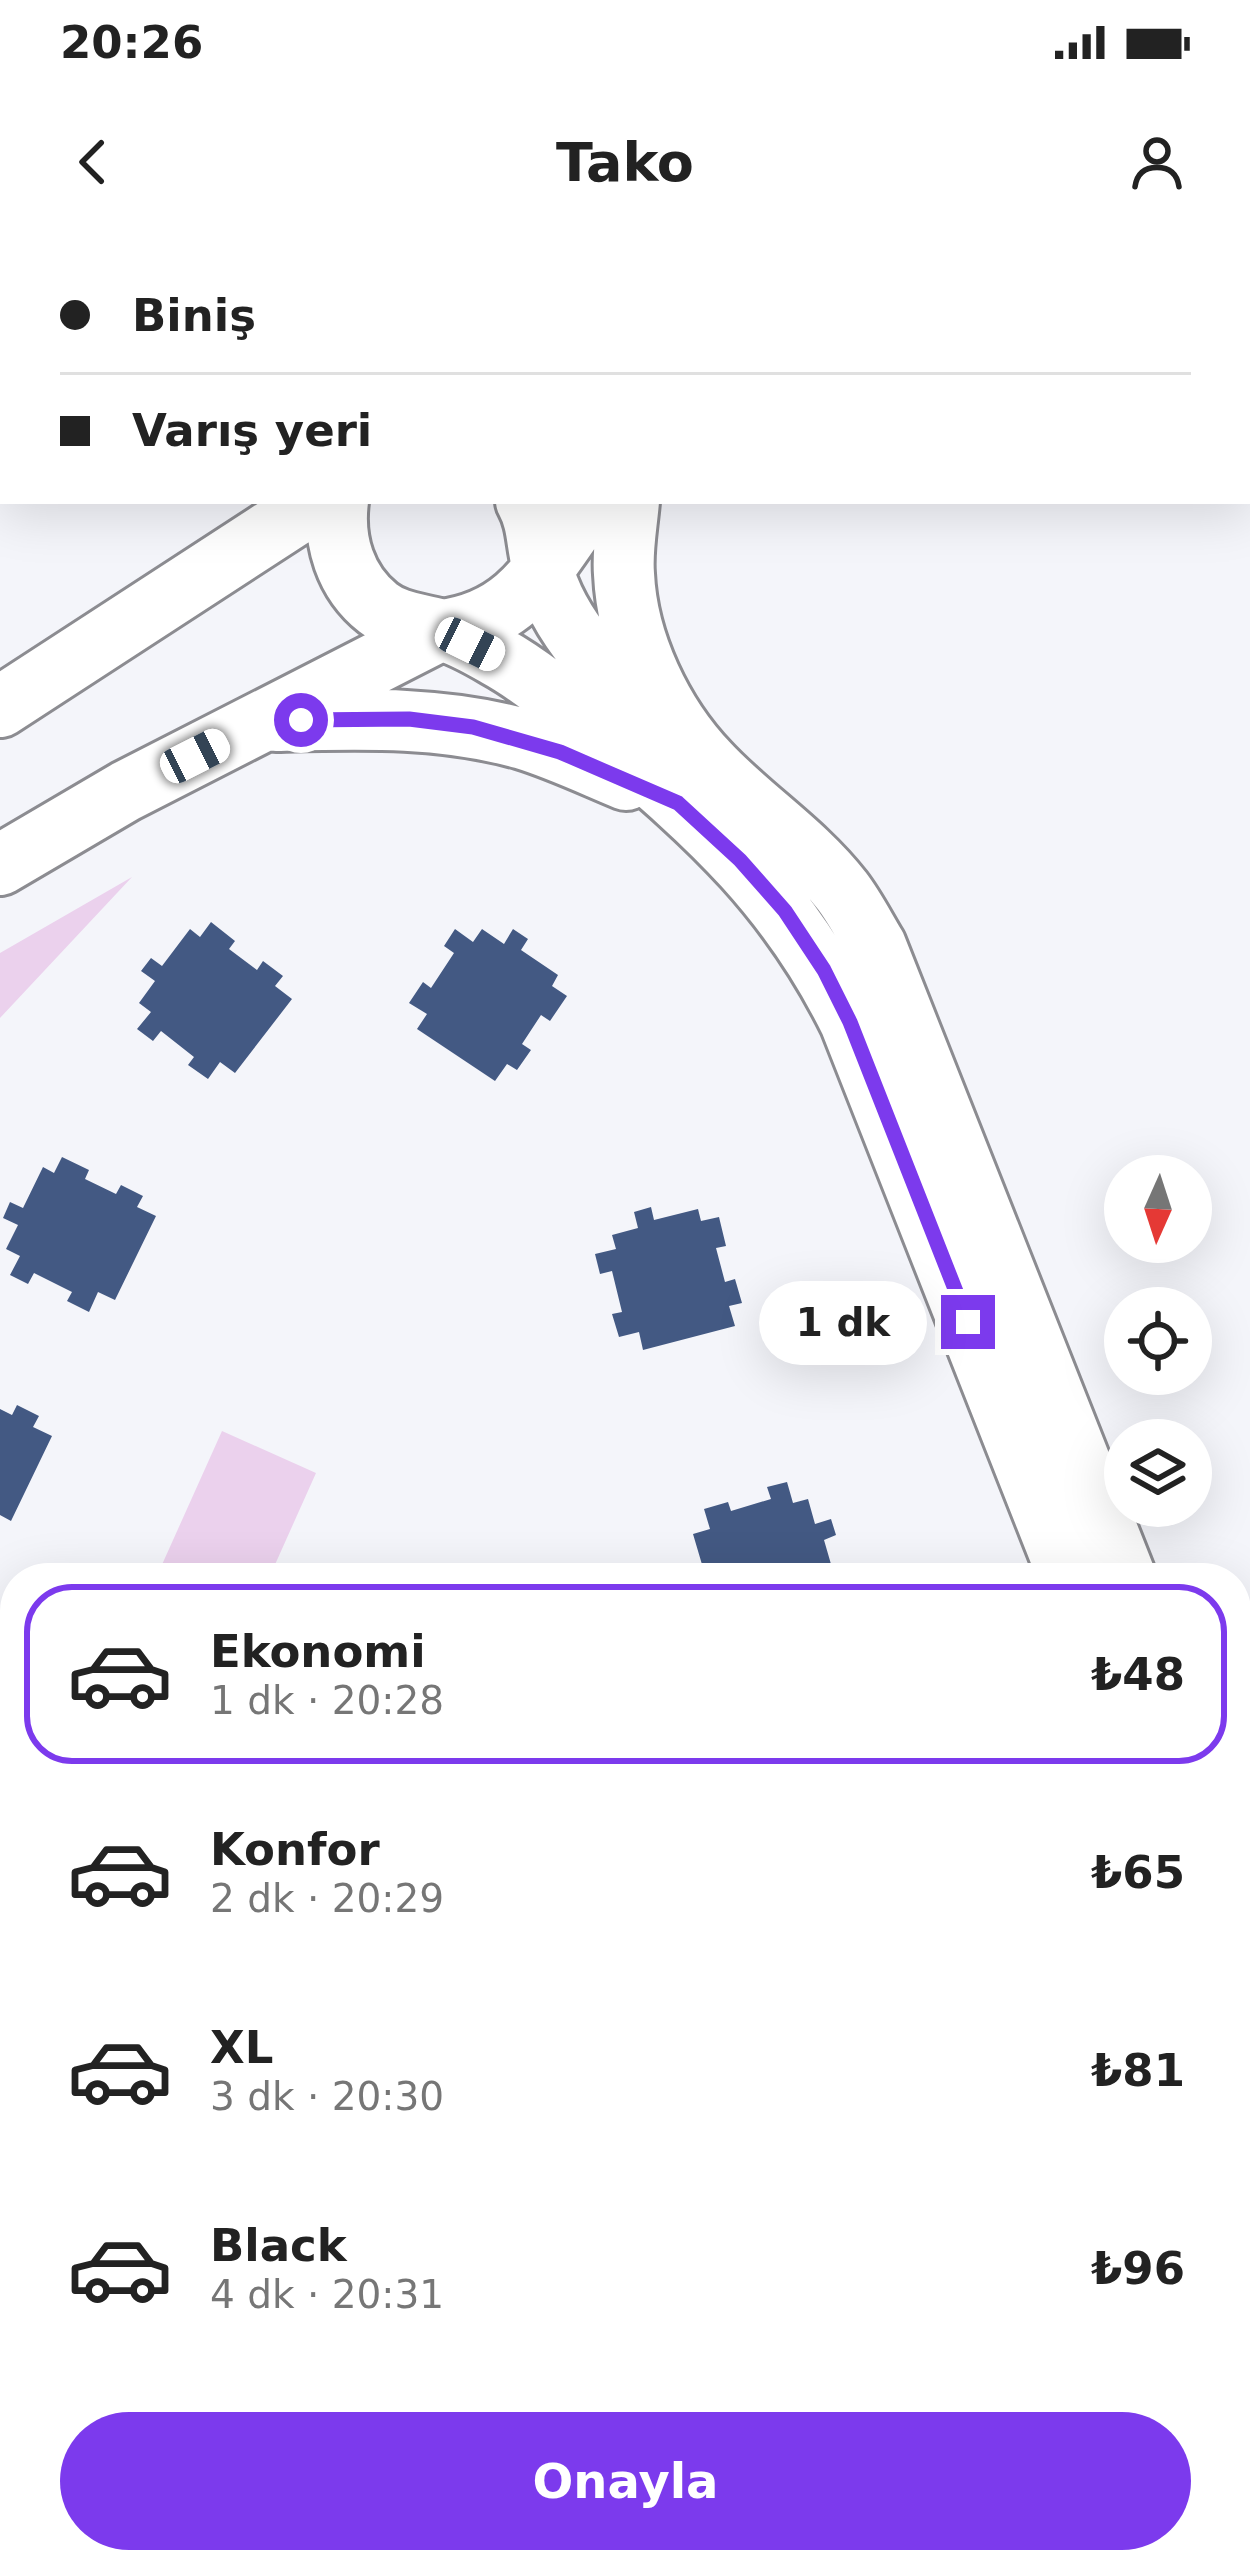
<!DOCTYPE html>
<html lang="tr">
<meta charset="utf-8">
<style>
:root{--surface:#fff;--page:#f6f6f6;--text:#222;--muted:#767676;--line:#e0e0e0;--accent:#7c3aed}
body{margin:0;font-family:"DejaVu Sans",sans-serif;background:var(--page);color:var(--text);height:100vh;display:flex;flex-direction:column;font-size:45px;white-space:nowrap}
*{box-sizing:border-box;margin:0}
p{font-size:39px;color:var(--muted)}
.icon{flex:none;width:66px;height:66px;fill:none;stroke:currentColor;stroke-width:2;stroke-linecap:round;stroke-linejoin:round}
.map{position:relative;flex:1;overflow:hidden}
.details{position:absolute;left:0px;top:1323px;width:1251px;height:1011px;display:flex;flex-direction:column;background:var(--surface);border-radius:48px 48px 0 0;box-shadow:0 12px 48px #0002}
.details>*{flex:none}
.top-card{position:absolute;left:0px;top:0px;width:1251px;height:264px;box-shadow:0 12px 48px #0002;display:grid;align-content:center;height:264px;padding:0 60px;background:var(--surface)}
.needle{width:78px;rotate:183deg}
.controls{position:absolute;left:1104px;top:915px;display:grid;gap:24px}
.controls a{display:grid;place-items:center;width:108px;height:108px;border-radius:50%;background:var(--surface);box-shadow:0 12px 48px #0002;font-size:60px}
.end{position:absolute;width:54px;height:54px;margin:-27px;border:15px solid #7c3aed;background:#fff;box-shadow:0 0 0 6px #fff}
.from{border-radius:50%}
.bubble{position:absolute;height:84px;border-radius:42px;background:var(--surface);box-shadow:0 12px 48px #0002;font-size:39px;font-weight:700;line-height:84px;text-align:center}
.car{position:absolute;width:36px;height:72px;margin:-36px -18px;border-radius:15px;box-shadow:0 0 9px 3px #0007;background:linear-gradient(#fff 24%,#345 0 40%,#fff 0 76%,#345 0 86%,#fff 0)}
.top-card b{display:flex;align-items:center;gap:42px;height:114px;font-size:45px}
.top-card b+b{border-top:3px solid var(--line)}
.top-card i{width:30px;height:30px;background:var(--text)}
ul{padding:21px 0 0;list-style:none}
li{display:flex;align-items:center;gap:36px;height:180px;margin:0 24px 18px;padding:0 36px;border:6px solid transparent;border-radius:48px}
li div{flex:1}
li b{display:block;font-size:45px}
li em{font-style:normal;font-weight:700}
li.selected{border-color:var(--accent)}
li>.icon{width:108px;height:108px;stroke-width:1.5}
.button{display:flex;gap:24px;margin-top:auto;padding:24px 60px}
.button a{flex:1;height:138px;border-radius:72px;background:var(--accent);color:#fff;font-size:48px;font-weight:700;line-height:138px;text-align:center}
.status{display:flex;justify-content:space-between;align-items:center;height:84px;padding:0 60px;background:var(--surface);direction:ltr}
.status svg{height:33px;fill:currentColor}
header{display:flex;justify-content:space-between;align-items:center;height:156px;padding:0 60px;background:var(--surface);font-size:54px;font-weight:700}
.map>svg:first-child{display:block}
.green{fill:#ebd1ed}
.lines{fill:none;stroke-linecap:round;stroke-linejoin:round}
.stream{stroke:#8dbde3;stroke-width:12}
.building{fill:#435983}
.minor-casing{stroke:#8c8c91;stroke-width:54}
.major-casing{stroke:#8c8c91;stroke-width:66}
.minor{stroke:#fff;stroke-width:48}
.major{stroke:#fff;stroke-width:60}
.route{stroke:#7c3aed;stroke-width:15}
</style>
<div class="status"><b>20:26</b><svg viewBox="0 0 49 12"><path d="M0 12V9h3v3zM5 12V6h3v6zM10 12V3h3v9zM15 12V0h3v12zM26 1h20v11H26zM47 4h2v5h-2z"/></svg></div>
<header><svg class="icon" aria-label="back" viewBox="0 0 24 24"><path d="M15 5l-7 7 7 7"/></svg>Tako<svg class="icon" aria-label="person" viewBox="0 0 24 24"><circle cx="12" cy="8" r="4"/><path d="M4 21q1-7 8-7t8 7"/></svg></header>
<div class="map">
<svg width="1250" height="2333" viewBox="0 0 1250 2333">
<rect width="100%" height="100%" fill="#f4f5fa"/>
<!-- green -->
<path class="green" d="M132 637 0 778V713Z
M222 1191 316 1233 269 1338H156Z
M1250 2031V2333H1030L1036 2319H1236V2041Z"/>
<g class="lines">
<!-- stream -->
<path class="stream" d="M149 3 151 0
M0 219 3 216"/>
</g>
<!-- building -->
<path class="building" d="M211 682 235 701 229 709 257 730 263 721 283 736 275 746 292 759 235 833 220 822 208 839 188 825 194 817 161 791 153 801 137 789 151 772 139 763 155 741 141 731 151 718 162 726 190 689 200 697Z
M455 689 473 702 482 689 504 704 513 689 528 699 521 710 558 735 552 746 567 756 550 781 541 775 522 804 531 810 517 830 507 824 495 841 417 789 427 774 409 763 423 742 431 748 454 713 444 706Z
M62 917 89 930 85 939 116 954 121 945 143 956 137 967 156 976 115 1060 98 1052 89 1072 67 1061 72 1052 34 1033 28 1044 10 1035 20 1016 6 1009 18 985 3 978 10 962 23 968 43 927 54 933Z
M651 967 654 980 698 969 701 981 719 977 726 1006 716 1008 725 1042 735 1039 742 1063 729 1066 735 1086 643 1110 639 1092 619 1097 612 1074 622 1072 612 1031 600 1034 595 1014 616 1009 612 995 638 988 634 972Z
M17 1165 39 1176 33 1187 52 1196 11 1281 0 1275V1169L12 1175Z
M787 1242 793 1263 808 1259 815 1284 831 1279 836 1295 824 1300 835 1338H706L693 1294 710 1289 704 1269 728 1262 731 1271 771 1259 767 1247Z
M177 2319H314L308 2333H171Z
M635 2319H744L738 2333H665Z"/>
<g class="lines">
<!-- minor casing -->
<g class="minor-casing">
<path id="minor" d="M479 3 482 0
M66 2333 71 2319"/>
</g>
<!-- major casing -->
<g class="major-casing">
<path id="major" d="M717 3 721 0
M823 3 826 0
M338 261C333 301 345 342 378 368 396 382 416 383 438 389 457 394 479 406 496 416 536 438 571 470 606 499 710 586 789 658 850 782L1069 1338
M526 261C538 283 536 302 542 325 556 388 614 444 661 484
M629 261C627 285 622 310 624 334 627 402 662 475 709 524 751 569 804 602 842 651 855 668 865 688 876 706L1126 1338
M0 467 317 261
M276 481C360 479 442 476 523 499 559 510 592 526 626 540
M0 625 126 551 441 390C524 380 545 322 592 261
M1236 1620 1250 1669
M1236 1890 1250 1850
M867 2333 874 2319
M988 2333 994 2319"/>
</g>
<!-- minor -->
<use href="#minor" class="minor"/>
<!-- major -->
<use href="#major" class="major"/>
</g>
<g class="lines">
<!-- route -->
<path class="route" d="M301 480 409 479 473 487 560 512 678 563 740 620 785 671 824 730 850 782 968 1082"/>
</g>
</svg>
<div class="controls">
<a><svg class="needle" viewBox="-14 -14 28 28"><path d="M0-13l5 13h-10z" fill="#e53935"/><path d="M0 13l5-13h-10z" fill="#767676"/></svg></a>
<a><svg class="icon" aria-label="locate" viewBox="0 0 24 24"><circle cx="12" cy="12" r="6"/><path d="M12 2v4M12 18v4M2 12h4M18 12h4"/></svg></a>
<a><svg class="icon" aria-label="layers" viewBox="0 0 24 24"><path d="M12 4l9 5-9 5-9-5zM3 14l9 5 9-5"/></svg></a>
</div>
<i class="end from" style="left:301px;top:480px"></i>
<i class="end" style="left:968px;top:1082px"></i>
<div class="bubble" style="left:759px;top:1041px;width:168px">1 dk</div>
<i class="car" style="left:470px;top:404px;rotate:116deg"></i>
<i class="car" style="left:195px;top:516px;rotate:63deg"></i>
<div class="top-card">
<b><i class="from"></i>Biniş</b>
<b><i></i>Varış yeri</b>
</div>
<section class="details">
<ul>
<li class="selected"><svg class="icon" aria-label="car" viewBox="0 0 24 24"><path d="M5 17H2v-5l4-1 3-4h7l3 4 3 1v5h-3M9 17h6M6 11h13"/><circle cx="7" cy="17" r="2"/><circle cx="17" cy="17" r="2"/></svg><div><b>Ekonomi</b><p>1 dk · 20:28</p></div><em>₺48</em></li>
<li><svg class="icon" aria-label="car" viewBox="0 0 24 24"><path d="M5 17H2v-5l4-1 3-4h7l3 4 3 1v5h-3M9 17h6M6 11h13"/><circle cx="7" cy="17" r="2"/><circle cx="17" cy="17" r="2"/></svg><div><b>Konfor</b><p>2 dk · 20:29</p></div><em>₺65</em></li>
<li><svg class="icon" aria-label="car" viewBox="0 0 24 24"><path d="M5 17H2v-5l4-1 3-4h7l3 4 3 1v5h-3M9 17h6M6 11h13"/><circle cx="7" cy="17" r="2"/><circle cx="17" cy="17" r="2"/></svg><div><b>XL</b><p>3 dk · 20:30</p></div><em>₺81</em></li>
<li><svg class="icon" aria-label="car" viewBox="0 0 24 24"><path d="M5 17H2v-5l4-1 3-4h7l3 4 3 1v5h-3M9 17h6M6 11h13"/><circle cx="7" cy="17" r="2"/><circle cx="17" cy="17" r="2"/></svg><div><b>Black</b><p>4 dk · 20:31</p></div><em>₺96</em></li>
</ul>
<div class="button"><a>Onayla</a></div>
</section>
</div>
